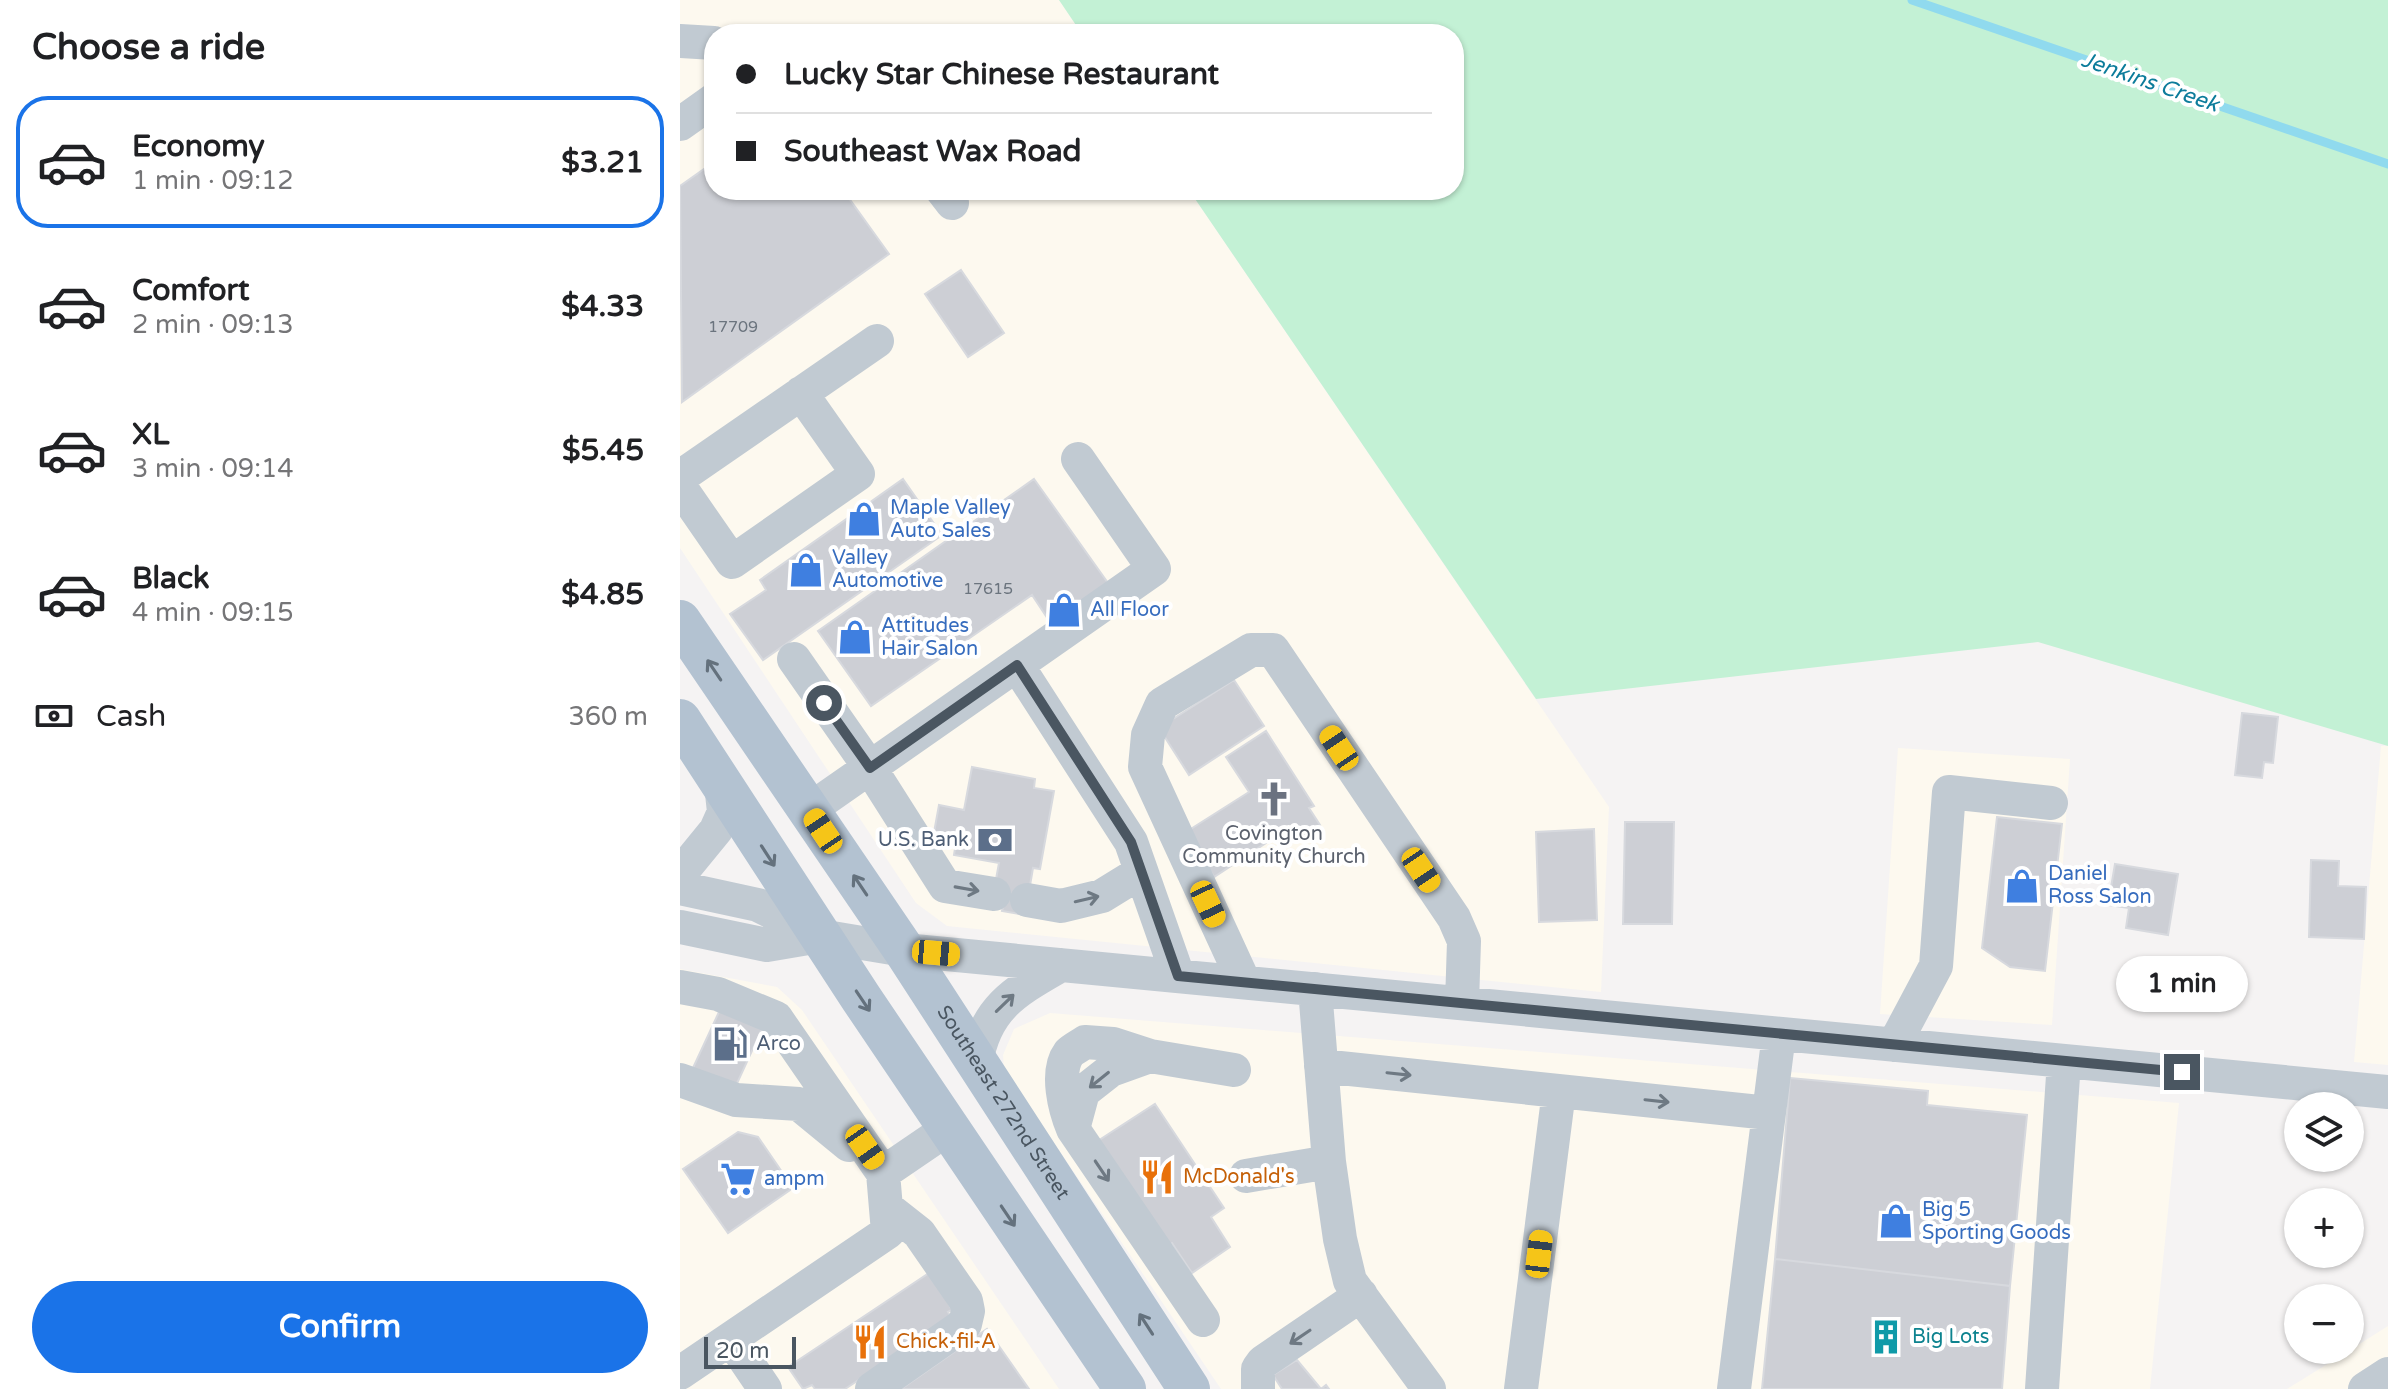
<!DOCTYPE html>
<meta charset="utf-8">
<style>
:root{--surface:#fff;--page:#f2f2f2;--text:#202124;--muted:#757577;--line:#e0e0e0;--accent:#1a73e8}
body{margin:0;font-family:"Varela Round",sans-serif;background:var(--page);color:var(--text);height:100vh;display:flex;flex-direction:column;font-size:30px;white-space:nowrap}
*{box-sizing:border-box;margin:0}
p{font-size:26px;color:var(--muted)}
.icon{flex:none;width:44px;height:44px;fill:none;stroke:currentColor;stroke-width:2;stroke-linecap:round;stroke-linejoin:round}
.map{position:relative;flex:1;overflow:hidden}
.panel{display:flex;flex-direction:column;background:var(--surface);width:680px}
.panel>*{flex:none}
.hud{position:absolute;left:24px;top:24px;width:760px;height:176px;border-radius:32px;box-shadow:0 2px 6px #0004;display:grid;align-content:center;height:176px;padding:0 32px;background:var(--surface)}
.tools{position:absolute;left:1604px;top:1092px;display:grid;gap:16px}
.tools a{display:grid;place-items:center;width:80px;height:80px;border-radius:50%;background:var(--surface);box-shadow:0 2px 6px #0004;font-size:40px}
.scale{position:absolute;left:24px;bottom:20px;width:92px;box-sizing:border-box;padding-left:8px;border:4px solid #4a5661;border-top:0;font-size:22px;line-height:28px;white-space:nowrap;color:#4a5661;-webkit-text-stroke:6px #fff;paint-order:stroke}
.end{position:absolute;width:36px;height:36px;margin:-18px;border:10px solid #4a5661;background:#fff;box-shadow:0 0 0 4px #fff}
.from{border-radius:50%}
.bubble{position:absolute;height:56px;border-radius:28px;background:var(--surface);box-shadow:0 2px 6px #0004;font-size:26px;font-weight:800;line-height:56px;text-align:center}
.car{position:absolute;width:24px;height:48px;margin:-24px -12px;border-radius:10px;box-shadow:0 0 6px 2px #0007;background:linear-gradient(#f5c518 24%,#345 0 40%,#f5c518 0 76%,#345 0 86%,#f5c518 0)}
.hud b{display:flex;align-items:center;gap:28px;height:76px;font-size:30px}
.hud b+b{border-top:2px solid var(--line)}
.hud i{width:20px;height:20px;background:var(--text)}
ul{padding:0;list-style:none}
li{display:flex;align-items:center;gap:24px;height:132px;margin:0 16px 12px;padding:0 16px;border:4px solid transparent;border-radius:32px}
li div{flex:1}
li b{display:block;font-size:30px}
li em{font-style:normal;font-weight:800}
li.current{border-color:var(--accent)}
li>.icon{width:72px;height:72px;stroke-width:1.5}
h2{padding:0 32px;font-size:36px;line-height:96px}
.pay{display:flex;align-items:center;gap:20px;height:88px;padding:0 32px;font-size:30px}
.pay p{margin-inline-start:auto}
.cta{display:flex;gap:16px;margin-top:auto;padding:16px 32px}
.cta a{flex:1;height:92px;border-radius:48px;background:var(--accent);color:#fff;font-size:32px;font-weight:800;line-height:92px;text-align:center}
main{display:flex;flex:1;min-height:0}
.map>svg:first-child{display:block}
.commercial{fill:#fdf9ef}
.green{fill:#c3f1d5}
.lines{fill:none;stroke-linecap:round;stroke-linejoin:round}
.stream{stroke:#90daee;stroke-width:9}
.building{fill:#cdcfd5;stroke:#d7d9de;stroke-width:2}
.minor{stroke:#c1cad2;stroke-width:34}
.major{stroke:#b3c2d1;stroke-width:42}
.oneway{stroke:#64717d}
.oneway2{stroke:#6e7983}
.route{stroke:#4a5661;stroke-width:10}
.labels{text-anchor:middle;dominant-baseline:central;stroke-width:8;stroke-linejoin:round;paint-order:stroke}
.number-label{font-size:16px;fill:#6b747e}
.shop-label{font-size:20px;fill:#366cbe;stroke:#fff;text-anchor:start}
.worship-label{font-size:20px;fill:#5b616d;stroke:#fff}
.service-label{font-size:20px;fill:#4e5e75;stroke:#fff;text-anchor:end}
.street-label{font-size:20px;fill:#4a5661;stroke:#fff}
.food-label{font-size:20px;fill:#c56008;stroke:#fff;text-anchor:start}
.culture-label{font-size:20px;fill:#0d838f;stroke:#fff;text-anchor:start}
.water-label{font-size:22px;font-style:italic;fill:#0c7c9b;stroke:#fff}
</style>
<main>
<section class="panel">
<h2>Choose a ride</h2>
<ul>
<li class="current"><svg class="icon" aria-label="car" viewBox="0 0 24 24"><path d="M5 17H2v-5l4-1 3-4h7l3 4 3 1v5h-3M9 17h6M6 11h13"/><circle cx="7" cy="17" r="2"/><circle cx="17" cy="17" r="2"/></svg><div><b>Economy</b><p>1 min · 09:12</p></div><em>$3.21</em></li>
<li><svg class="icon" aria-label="car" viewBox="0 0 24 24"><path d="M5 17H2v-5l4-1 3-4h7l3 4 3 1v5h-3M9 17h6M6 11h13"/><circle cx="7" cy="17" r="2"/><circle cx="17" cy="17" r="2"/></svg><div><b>Comfort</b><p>2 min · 09:13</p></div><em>$4.33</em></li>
<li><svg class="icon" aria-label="car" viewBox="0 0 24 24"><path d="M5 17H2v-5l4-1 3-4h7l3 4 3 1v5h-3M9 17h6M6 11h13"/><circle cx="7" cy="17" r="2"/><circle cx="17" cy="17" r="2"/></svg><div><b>XL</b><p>3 min · 09:14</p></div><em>$5.45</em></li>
<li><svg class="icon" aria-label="car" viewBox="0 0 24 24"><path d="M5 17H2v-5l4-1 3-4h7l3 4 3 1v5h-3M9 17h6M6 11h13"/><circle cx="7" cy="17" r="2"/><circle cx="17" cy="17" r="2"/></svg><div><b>Black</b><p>4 min · 09:15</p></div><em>$4.85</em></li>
</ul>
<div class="pay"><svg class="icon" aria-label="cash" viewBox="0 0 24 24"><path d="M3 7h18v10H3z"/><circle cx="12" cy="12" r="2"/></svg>Cash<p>360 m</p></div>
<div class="cta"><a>Confirm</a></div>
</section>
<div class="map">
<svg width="1708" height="1389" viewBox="0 0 1708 1389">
<rect width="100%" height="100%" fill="#f5f3f3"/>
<!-- commercial -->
<path class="commercial" d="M0 0H379L402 34H34V190H509L929 807 921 992 267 926 236 903 0 548Z
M1701 746H1708V1065L1674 1062Z
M1218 748 1390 759 1372 1025 1200 1014Z
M0 969 97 987 122 1010 379 1389H0Z
M370 1013 1499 1103 1470 1389H541L324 1069 323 1055 334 1029Z
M1708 1326V1389H1607L1670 1350Z"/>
<!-- green -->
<path class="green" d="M379 0H1708V746L1358 642 856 699 509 190H774V34H402Z"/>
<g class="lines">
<!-- stream -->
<path class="stream" d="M1232 0 1708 164"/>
</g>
<!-- building -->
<path class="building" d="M34 162V190H163L209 254 2 402 0 186Z
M281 270 324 333 288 357 245 294Z
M223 479 262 535 83 660 50 614 86 590 80 580Z
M354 479 428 583 370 622 352 595 191 706 138 631Z
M554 680 584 726 509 775 479 728Z
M1562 713 1598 717 1593 763 1584 762 1582 778 1555 775Z
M586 731 634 806 629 808 640 825 605 847 598 835 534 877 506 832 569 792 546 757Z
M292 767 355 779 354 788 374 791 360 869 353 868 345 915 322 911 324 903 312 901 319 863 274 855 276 842 253 838 259 805 284 810Z
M1317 817 1382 824 1365 971 1330 967 1302 948Z
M945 822H994L992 924H943Z
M914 829 917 920 859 922 856 832Z
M1631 860 1659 861 1658 886 1686 887 1684 939 1629 937Z
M1435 864 1498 874 1488 935 1446 928 1449 908 1428 905Z
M45 999 87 1018 54 1090 12 1070Z
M1110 1078 1248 1091 1247 1105 1347 1115 1330 1286 1095 1259Z
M475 1104 544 1208 531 1217 550 1247 512 1273 492 1243 484 1248 410 1146Z
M58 1132 78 1137 113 1188 48 1233 3 1169Z
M1095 1259 1330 1286 1322 1389H1082Z
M252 1271 272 1310 268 1312 272 1318 165 1389H135L132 1385 123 1389 108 1367Z
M307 1329 349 1389H221Z
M617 1360 641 1389 646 1385 649 1389H602L593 1375Z"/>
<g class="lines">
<!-- minor -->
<path class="minor" d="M0 41 34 43
M0 124 34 100
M262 190 272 203
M0 477 197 341
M0 487 52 562 178 474 121 393
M114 659 190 768 265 886 314 894
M337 665 451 842 498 976
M129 810 474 569 398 459
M0 874 36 830 44 812 41 784
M0 888 78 905 140 936 224 950 1708 1092
M347 900 381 906 422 896 461 872
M0 927 87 945 140 936
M564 982 465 767 468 735 482 704 571 650H593L774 918 784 941 782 1003
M0 987 38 994 96 1018 203 1173 208 1232 0 1373
M635 989 649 1162 660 1239 670 1281 749 1389
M1214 1045 1256 966 1269 792 1371 803
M296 1063C305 1007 336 991 381 965
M641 1066 1089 1113
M0 1080 56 1100 119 1104 169 1145
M393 1129 403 1092 431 1070 470 1056
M203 1173 269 1128
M566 1176 649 1162
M523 1320 393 1129C385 1110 375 1072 389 1053 393 1049 401 1045 405 1042L433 1044 470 1056 554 1070
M51 1339 85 1389
M192 1389 285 1324 288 1311 286 1301 239 1233 206 1207
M578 1389V1369L583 1362 681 1295
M841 1389 879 1091
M1054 1389 1099 1034
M1362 1389 1384 1061
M1685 1389 1708 1374"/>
<!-- major -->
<g class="major">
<path id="s1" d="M0 621 224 950 509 1389"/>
<path d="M0 720 181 998 445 1389"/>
</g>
</g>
<!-- one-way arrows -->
<defs><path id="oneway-shaft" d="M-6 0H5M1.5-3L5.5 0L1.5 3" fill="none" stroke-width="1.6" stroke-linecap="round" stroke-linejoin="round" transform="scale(2)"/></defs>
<g class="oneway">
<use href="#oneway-shaft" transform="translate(34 670) rotate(-124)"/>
<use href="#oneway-shaft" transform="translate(88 856) rotate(57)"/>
<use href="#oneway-shaft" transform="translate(180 885) rotate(-124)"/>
<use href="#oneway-shaft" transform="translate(183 1001) rotate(56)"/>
<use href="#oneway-shaft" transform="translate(328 1216) rotate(56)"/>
<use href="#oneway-shaft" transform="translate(466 1324) rotate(-123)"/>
</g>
<g class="oneway2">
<use href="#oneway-shaft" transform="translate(287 889) rotate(10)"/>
<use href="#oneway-shaft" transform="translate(407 899) rotate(-13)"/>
<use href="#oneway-shaft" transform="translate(325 1003) rotate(-44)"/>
<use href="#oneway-shaft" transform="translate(719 1074) rotate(6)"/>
<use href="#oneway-shaft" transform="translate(419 1080) rotate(141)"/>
<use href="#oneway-shaft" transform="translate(977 1101) rotate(6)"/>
<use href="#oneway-shaft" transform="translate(422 1171) rotate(56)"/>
<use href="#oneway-shaft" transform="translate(620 1337) rotate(146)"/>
</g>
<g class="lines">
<!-- route -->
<path class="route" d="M144 703 190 768 337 665 451 842 498 976 1502 1072"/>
</g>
<!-- icons -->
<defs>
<g id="shop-bare" transform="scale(2.76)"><path d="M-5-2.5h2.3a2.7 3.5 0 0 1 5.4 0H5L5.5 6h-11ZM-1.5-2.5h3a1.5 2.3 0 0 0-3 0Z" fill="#3f7fe0" stroke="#fff" stroke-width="2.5" paint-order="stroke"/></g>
<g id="church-bare" transform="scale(2.76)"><path d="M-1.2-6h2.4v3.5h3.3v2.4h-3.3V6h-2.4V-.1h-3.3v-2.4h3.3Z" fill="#6b7280" stroke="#fff" stroke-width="2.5" paint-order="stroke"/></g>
<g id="bank-bare" transform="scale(2.76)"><path d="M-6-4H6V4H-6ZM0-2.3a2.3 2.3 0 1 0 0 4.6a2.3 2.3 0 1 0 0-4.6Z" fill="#5c6f8a" stroke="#fff" stroke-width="2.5" paint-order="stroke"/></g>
<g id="fuel-bare" transform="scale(2.76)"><path d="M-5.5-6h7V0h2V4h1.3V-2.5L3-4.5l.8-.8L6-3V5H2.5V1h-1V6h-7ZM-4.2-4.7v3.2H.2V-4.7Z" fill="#5c6f8a" stroke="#fff" stroke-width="2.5" paint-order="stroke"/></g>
<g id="restaurant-bare" transform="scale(2.76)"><path d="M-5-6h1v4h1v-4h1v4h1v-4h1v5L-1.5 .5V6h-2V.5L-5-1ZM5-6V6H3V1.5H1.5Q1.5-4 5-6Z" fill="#e8710a" stroke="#fff" stroke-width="2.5" paint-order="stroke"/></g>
<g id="supermarket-bare" transform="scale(2.76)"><path d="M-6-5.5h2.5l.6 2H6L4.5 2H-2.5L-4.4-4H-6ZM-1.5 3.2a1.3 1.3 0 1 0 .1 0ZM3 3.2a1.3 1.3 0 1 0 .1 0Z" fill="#3f7fe0" stroke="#fff" stroke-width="2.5" paint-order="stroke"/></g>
<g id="building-bare" transform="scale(2.76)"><path d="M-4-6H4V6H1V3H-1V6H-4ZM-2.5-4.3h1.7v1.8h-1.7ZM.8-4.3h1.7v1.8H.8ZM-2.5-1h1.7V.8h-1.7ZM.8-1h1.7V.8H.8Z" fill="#0f9aa8" stroke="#fff" stroke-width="2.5" paint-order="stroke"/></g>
</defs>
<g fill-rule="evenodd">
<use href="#shop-bare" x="184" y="519"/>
<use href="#shop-bare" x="126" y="570"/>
<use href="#shop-bare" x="384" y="610"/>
<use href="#shop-bare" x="175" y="637"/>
<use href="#church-bare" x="594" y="799"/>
<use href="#bank-bare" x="315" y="840"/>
<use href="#shop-bare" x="1342" y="886"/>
<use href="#fuel-bare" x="50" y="1044"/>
<use href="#restaurant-bare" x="477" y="1177"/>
<use href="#supermarket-bare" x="58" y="1179"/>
<use href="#shop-bare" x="1216" y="1221"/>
<use href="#building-bare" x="1206" y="1337"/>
<use href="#restaurant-bare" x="190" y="1342"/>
</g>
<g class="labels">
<!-- number labels -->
<g class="number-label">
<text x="53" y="327">17709</text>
<text x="308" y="589">17615</text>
</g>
<!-- shop labels -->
<g class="shop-label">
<text x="210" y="508">Maple Valley<tspan x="210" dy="23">Auto Sales</tspan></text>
<text x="152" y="558">Valley<tspan x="152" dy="23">Automotive</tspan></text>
<text x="410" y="610">All Floor</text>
<text x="201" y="626">Attitudes<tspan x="201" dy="23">Hair Salon</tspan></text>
<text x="1368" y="874">Daniel<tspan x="1368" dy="23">Ross Salon</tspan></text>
<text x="84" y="1179">ampm</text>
<text x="1242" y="1210">Big 5<tspan x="1242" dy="23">Sporting Goods</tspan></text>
</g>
<!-- worship labels -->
<g class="worship-label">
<text x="594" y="834">Covington<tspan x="594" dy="23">Community Church</tspan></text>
</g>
<!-- service labels -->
<g class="service-label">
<text x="289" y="840">U.S. Bank</text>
<text x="76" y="1044" text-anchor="start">Arco</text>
</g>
<!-- street labels -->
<g class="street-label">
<text stroke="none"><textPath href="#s1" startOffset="580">Southeast 272nd Street</textPath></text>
</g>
<!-- food labels -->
<g class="food-label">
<text x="503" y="1177">McDonald's</text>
<text x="216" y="1342">Chick-fil-A</text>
</g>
<!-- culture labels -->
<g class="culture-label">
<text x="1232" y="1337">Big Lots</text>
</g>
<!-- water labels -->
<g class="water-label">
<text transform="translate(1470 82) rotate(19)">Jenkins Creek</text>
</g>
</g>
</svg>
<div class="tools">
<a><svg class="icon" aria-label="layers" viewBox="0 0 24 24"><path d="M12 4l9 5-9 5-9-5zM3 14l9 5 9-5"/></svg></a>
<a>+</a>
<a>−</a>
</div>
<div class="scale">20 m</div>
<i class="end from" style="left:144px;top:703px"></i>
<i class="end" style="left:1502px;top:1072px"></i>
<div class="bubble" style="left:1436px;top:956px;width:132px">1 min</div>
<i class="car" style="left:659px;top:748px;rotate:326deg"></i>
<i class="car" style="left:143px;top:831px;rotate:326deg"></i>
<i class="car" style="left:741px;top:870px;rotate:146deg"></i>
<i class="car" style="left:528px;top:904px;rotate:155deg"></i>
<i class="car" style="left:256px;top:953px;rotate:95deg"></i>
<i class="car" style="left:185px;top:1147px;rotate:145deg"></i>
<i class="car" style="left:859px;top:1254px;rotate:7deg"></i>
<div class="hud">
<b><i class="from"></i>Lucky Star Chinese Restaurant</b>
<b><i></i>Southeast Wax Road</b>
</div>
</div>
</main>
